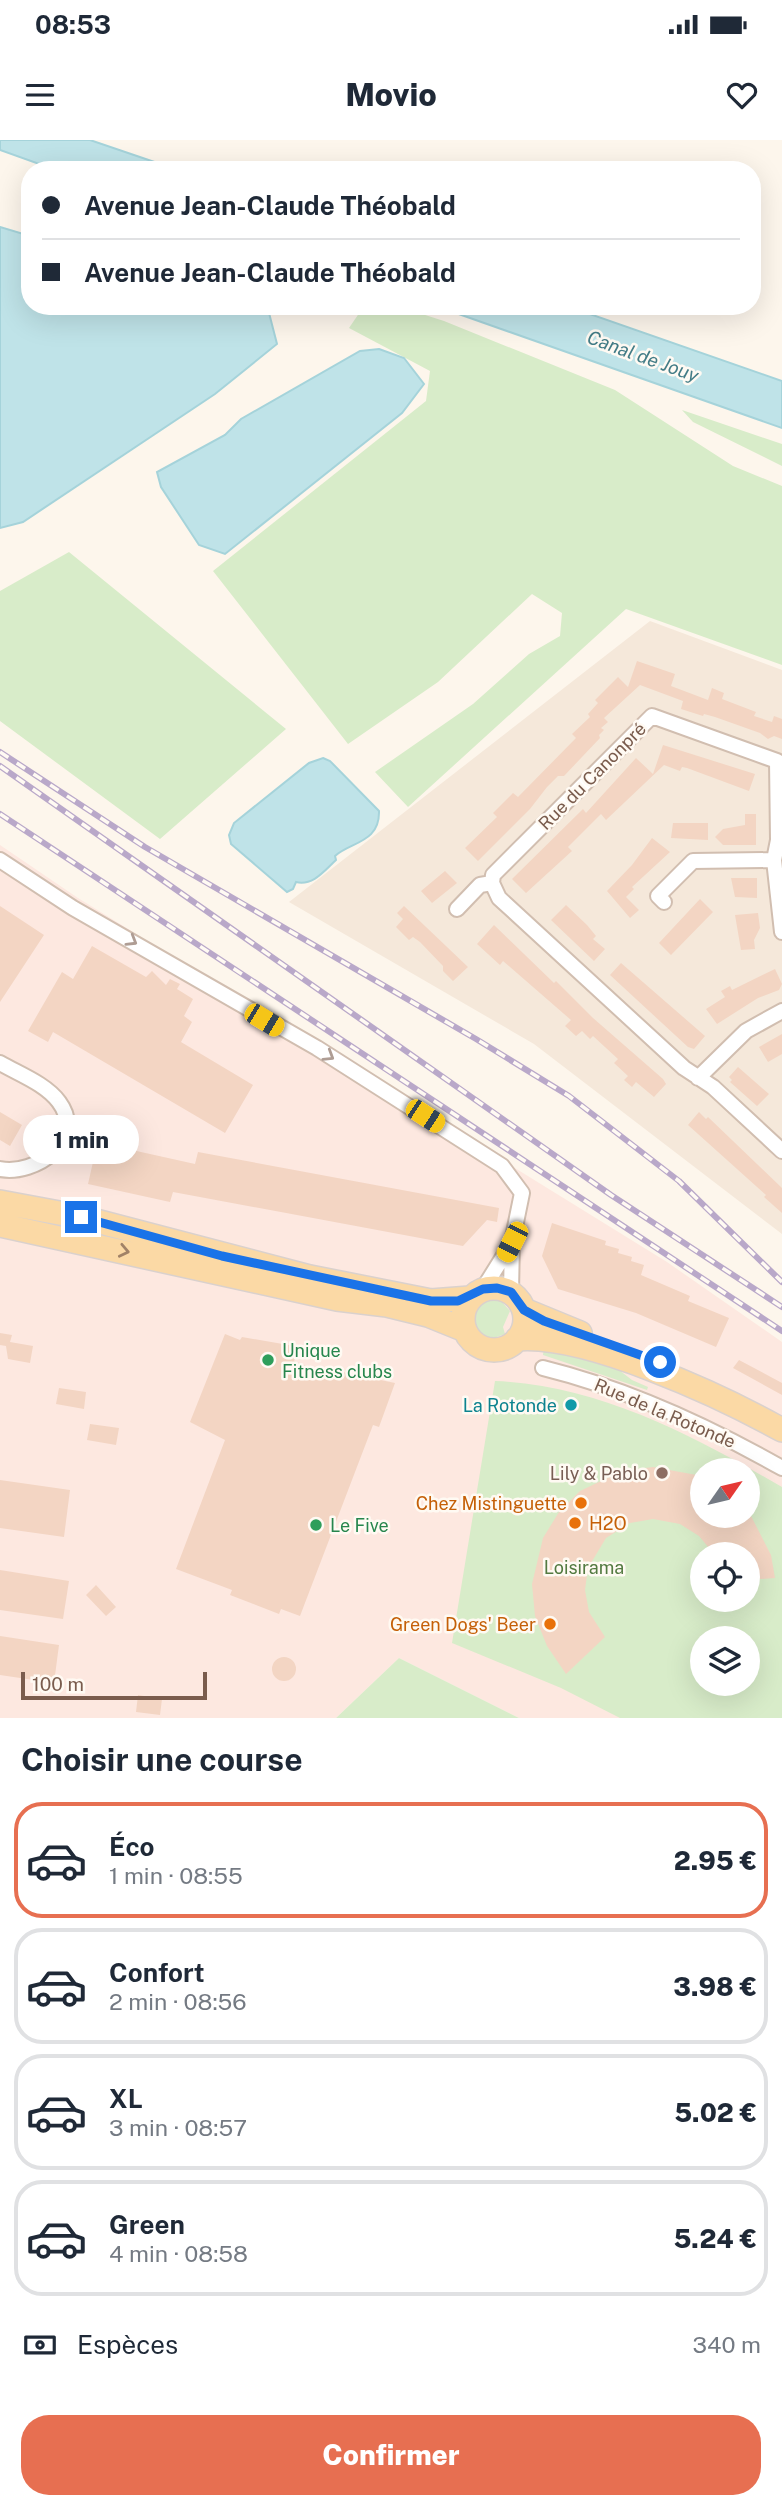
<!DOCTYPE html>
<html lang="fr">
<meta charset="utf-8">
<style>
:root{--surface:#fff;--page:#f6f6f7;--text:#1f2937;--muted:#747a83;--line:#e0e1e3;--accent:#e76f51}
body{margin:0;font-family:"Public Sans",sans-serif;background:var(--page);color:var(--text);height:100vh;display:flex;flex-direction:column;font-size:26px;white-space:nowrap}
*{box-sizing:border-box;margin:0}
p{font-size:23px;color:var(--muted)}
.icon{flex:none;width:38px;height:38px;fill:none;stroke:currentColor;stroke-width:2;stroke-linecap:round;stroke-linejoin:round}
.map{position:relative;height:1578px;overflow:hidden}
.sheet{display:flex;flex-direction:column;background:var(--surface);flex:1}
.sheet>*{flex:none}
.guide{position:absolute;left:21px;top:21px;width:740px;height:154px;border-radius:28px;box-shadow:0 7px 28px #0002;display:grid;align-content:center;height:154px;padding:0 21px;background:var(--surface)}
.needle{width:46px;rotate:56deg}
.buttons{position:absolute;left:690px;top:1318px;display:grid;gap:14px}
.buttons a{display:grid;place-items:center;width:70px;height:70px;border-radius:50%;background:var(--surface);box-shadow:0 7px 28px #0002;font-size:35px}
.scale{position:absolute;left:21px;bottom:18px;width:186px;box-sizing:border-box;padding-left:7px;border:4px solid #7a5c4d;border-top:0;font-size:19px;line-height:24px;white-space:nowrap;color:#7a5c4d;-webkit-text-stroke:5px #fffaf3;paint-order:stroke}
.end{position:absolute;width:32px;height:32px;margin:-16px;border:9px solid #1a73e8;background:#fff;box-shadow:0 0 0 4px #fff}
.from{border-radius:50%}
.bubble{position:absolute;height:49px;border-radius:24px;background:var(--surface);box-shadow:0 7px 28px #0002;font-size:23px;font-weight:800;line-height:49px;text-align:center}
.car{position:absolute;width:21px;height:42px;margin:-21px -10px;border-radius:9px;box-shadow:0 0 5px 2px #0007;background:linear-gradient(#f5c518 24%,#345 0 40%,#f5c518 0 76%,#345 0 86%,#f5c518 0)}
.guide b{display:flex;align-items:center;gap:24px;height:66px;font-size:26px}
.guide b+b{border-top:2px solid var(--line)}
.guide i{width:18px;height:18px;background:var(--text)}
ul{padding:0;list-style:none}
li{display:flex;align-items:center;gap:21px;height:116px;margin:0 14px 10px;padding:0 7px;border:4px solid var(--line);border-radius:28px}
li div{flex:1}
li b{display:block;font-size:26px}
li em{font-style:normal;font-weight:800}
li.on{border-color:var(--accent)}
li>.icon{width:63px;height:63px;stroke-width:1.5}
h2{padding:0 21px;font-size:32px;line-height:84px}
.pay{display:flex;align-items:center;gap:18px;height:77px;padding:0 21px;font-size:26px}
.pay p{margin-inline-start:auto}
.button{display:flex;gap:14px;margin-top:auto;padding:14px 21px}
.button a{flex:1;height:80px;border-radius:28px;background:var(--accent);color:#fff;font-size:28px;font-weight:800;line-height:80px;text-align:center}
.status{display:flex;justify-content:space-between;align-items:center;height:49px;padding:0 35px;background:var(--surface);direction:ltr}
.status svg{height:19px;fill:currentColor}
header{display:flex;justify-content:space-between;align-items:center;height:91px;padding:0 21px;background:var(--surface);font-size:32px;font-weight:800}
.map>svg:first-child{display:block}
.residential{fill:#f5e8da}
.commercial{fill:#fde8e0;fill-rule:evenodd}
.green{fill:#d8ecc9;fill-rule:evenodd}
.water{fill:#bfe3e8;stroke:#a5d3da;stroke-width:2}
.building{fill:#f3d5c3}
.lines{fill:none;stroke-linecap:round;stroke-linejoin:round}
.street-casing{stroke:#d1beb0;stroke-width:18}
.primary-casing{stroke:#dad1cd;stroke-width:26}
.street{stroke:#fff;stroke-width:14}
.primary{stroke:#fbd9a5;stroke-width:23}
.rail-casing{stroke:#b9a8c9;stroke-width:6}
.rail{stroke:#fffaf3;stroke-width:3.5;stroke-dasharray:10;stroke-linecap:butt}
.oneway{stroke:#af9d94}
.oneway2{stroke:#a18267}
.route{stroke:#1a73e8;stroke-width:9}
.leisure-dot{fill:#2e9e5b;stroke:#fffaf3;stroke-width:2.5}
.culture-dot{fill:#0f9aa8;stroke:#fffaf3;stroke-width:2.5}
.education-dot{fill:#8d6e63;stroke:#fffaf3;stroke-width:2.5}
.food-dot{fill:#e8710a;stroke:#fffaf3;stroke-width:2.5}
.labels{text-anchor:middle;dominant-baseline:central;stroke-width:5;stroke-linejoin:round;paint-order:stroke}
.street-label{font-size:18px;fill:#7a5c4d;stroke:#fffaf3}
.leisure-label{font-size:18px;fill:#27864d;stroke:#fffaf3;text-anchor:start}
.culture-label{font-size:18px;fill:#0d838f;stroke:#fffaf3;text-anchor:end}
.education-label{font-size:18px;fill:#785e54;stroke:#fffaf3;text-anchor:end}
.food-label{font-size:18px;fill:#c56008;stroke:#fffaf3;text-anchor:end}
.park-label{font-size:18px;fill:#537a41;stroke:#fffaf3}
.water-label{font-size:19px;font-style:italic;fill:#437c86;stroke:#fffaf3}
</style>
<div class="status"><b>08:53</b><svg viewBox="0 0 49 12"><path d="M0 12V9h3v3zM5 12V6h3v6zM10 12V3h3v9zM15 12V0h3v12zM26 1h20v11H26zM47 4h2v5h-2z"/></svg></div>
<header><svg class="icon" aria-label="menu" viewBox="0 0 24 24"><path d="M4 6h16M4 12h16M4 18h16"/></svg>Movio<svg class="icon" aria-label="heart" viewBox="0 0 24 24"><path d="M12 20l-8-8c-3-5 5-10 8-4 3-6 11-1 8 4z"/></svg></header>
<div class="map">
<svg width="782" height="1578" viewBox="0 0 782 1578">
<rect width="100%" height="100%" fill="#fdf6ec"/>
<!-- residential -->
<path class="residential" d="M650 481 782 530V1094L534 904 289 762Z"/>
<!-- commercial -->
<path class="commercial" d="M0 705 78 758 667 1122 782 1202V1578H519L399 1518 336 1578H0ZM702 1330H747V1376H702ZM702 1414H747V1460H702ZM702 1498H747V1544H702Z"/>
<!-- green -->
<path class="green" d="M364 166H397L444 181 615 250 733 326 782 346V525L626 469 408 667 375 632 473 564 529 514 560 496 562 473 532 454 438 542 348 604 213 431 426 261 430 231 349 188Z
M682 270 782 304V326L693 282Z
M69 412 286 589 160 699 0 581V451Z
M488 1159 501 1161 510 1171 503 1187 505 1194 491 1199 483 1196 473 1185 475 1169Z
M544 1204 606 1220 632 1240 648 1247 647 1250 543 1215Z
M495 1241C599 1245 694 1296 782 1347V1578H620L561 1548 452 1503ZM702 1330H747V1376H702ZM702 1414H747V1460H702ZM702 1498H747V1544H702Z
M399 1518 519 1578H336Z"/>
<!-- water -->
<path class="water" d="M0 0H90L178 30H56L0 10Z
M0 87 30 96V166H258L268 169 277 204 215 254 23 382 0 388Z
M436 166H567L782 241V288Z
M379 209 404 218 424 244 402 273 225 414 199 405 161 347 157 332 225 295 241 279 360 211Z
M323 618 330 621 379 671C380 703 350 702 335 716L336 720C324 731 313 746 296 742L293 749 287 752 231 704 229 695 234 683 309 623Z"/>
<!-- building -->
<path class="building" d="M637 521 675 534 671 546 708 560 712 548 724 553 722 559 756 572 754 576 772 582 774 576 782 579V599L774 596 768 599 760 593 715 577 704 574 703 576 681 569 683 561 640 545 604 578 608 582 601 588 604 590 599 595 600 598 564 636H558L547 647 530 669 478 721 465 708 497 677 493 673 513 653 518 657 576 598 572 594 590 577 588 574 598 563 595 560 618 537 628 547Z
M663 605 755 634 749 651 687 628 682 627 680 631 664 625 606 680 601 674 568 707 572 711 526 753 512 739 583 669 586 673 636 618 653 634Z
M745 674H756V705H723L715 697 723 689 745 685Z
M673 683H708V700L671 698Z
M652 698 670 712 632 747 634 749 626 757 639 770 630 778 607 751 632 725Z
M445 731 457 743 432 763 421 751Z
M731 738H757V758L735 757Z
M700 759 713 772 671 815 659 803Z
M566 765 587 785 596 796 593 799 605 809 594 821 551 780Z
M0 766 44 795 0 862Z
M404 766 468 827 453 841 443 831V826L420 802 413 797 409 800 396 787 403 779 397 773Z
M758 773 760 788 754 800 755 809 741 810 735 775Z
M494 785 554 843 556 841 593 878 663 939 666 944 654 957 636 942 632 947 624 940 628 936 614 923 618 919 593 896 590 899 582 891 576 896 565 886 571 880 503 821 500 825 477 804Z
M92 806 146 837 152 831 166 845 170 839 180 844 177 849 193 859 184 876 192 882 181 902 253 945 225 993 53 892 48 902 28 891 62 832 73 839Z
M621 823 705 896 694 909 688 907 610 835Z
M775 829 782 844 779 850 758 858 717 884 706 869 725 857 721 851 730 846 732 850Z
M782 894V914L768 922 759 907Z
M738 927 769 954 757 966 730 942 732 940 729 937Z
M0 972 22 985 10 1006 0 1000Z
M699 972 706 979 708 977 782 1048V1073L764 1057 766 1055 688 985Z
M88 992 116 998 114 1006 195 1024 198 1012 499 1068 497 1082 487 1080 463 1106 173 1052 170 1062 88 1044 93 1022 82 1019Z
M552 1083 606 1101 605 1105 619 1109 618 1113 632 1117 631 1121 644 1125 641 1135 690 1156 688 1161 729 1178 716 1207 636 1173 558 1149 542 1116Z
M0 1193 12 1195 10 1202 33 1206 30 1223 8 1219 6 1206 0 1205Z
M225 1194 240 1200 242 1197 300 1207 294 1221 334 1236 337 1231 395 1243 379 1287 373 1285 300 1476 281 1469 279 1474 230 1455 232 1450 176 1429 225 1300 190 1282Z
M739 1220 782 1243V1255L733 1228Z
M59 1248 86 1252 84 1269 56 1264Z
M90 1284 119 1288 116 1305 87 1300Z
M653 1327 702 1336V1376H751L771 1415 775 1438 747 1440V1414H714L699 1396 680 1384 653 1379 630 1383 606 1398 588 1428 585 1450 589 1472 605 1497 566 1534 547 1506 535 1476 532 1444 543 1398 559 1372 580 1351 622 1331Z
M0 1340 70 1350 64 1397 0 1388Z
M0 1430 69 1441 63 1479 0 1470Z
M96 1445 116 1467 106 1476 86 1455Z
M0 1496 59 1505 54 1543 0 1535Z
M272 1529a12 12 0 1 1 24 0a12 12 0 1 1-24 0Z
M138 1555 162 1559 160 1575 136 1572Z"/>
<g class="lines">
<!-- street casing -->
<g class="street-casing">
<path id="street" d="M0 720 73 768 317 908 502 1026 522 1053 512 1102 511 1152
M664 762 658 756 693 721 774 720
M457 769 480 745 492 743
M782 792 774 720 778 700 777 621 652 576 493 735 492 743 499 758 684 928 713 947 782 1011
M0 923C19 934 46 944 59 962 87 1000 35 1036 0 1029
M698 938 746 891 782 871
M483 1149 508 1109
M543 1228C628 1249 706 1285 782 1328"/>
</g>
<!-- primary casing -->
<g class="primary-casing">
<path id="primary" d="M0 1062 81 1077 310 1137 431 1161 470 1158
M0 1085 337 1159 387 1165 428 1175 465 1190
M463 1179a31 31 0 1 1 62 0a31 31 0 1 1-62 0Z
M524 1170 580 1193
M517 1199C586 1193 721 1256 782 1290"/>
</g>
<!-- street -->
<use href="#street" class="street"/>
<!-- primary -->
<use href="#primary" class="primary"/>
<!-- rail casing -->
<g class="rail-casing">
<path id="rail" d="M0 612 145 707 476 899 569 956 679 1041 782 1142
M0 626 611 1055 782 1167
M0 674 782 1191"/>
</g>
<!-- rail -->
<use href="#rail" class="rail"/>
</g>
<!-- one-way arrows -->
<defs><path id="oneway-chevron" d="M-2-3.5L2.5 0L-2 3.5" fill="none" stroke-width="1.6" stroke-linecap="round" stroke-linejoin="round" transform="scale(1.75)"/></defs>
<g class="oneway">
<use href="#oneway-chevron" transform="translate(132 801) rotate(31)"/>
<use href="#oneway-chevron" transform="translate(329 916) rotate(32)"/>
</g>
<use class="oneway2" href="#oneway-chevron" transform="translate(124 1111) rotate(12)"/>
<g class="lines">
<!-- route -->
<path class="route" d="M81 1077 222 1116 431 1161H458L483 1149 497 1148 511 1152 524 1170 544 1181 660 1222"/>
</g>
<!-- markers -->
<g class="leisure-dot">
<circle cx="268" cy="1220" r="7"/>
<circle cx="316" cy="1385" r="7"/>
</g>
<circle class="culture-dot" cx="571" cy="1265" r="7"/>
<circle class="education-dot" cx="662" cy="1333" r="7"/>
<g class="food-dot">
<circle cx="581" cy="1363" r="7"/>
<circle cx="575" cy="1383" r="7"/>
<circle cx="550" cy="1484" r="7"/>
</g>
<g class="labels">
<!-- street labels -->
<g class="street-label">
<text transform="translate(592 636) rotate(-45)">Rue du Canonpré</text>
<text transform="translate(665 1273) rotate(23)">Rue de la Rotonde</text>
</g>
<!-- leisure labels -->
<g class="leisure-label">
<text x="282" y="1210">Unique<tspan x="282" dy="21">Fitness clubs</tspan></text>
<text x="330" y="1385">Le Five</text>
</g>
<!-- culture labels -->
<g class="culture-label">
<text x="557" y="1265">La Rotonde</text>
</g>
<!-- education labels -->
<g class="education-label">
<text x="648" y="1333">Lily &amp; Pablo</text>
</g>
<!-- food labels -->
<g class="food-label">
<text x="567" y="1363">Chez Mistinguette</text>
<text x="589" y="1383" text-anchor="start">H2O</text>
<text x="536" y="1484">Green Dogs' Beer</text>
</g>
<!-- park labels -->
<g class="park-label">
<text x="584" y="1427">Loisirama</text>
</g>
<!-- water labels -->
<g class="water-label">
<text transform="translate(643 216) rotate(20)">Canal de Jouy</text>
</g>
</g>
</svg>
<div class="buttons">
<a><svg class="needle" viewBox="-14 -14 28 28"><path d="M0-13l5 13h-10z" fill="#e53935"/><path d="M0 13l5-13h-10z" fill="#747a83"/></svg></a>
<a><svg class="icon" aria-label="locate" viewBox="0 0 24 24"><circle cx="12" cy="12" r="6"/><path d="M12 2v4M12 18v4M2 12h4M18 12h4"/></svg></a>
<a><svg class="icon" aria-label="layers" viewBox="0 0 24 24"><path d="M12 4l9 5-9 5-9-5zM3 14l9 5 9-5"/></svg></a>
</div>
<div class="scale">100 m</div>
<i class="end from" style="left:660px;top:1222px"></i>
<i class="end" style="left:81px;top:1077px"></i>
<div class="bubble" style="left:23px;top:975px;width:116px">1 min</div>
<i class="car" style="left:264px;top:880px;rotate:121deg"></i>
<i class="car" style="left:425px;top:976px;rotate:123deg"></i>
<i class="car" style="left:512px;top:1102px;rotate:207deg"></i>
<div class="guide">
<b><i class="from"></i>Avenue Jean-Claude Théobald</b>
<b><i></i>Avenue Jean-Claude Théobald</b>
</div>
</div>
<section class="sheet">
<h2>Choisir une course</h2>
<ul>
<li class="on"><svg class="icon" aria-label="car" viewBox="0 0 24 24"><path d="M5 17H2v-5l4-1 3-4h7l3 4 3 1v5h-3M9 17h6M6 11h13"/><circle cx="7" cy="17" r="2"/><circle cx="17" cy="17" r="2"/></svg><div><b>Éco</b><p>1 min · 08:55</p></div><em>2.95 €</em></li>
<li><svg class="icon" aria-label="car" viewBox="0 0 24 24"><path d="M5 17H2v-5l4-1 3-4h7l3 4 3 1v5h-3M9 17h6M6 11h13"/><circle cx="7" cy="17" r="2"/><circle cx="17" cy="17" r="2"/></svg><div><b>Confort</b><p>2 min · 08:56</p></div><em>3.98 €</em></li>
<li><svg class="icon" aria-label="car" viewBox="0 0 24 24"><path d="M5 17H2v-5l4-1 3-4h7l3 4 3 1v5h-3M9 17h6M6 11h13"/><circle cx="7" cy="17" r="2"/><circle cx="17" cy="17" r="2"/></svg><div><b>XL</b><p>3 min · 08:57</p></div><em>5.02 €</em></li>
<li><svg class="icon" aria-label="car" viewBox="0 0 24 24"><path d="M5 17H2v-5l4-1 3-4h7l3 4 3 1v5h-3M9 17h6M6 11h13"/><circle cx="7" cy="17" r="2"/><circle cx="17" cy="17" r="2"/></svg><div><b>Green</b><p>4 min · 08:58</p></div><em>5.24 €</em></li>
</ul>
<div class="pay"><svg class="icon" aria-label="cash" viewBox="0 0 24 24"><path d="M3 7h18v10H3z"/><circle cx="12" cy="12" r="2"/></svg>Espèces<p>340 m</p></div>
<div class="button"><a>Confirmer</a></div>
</section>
